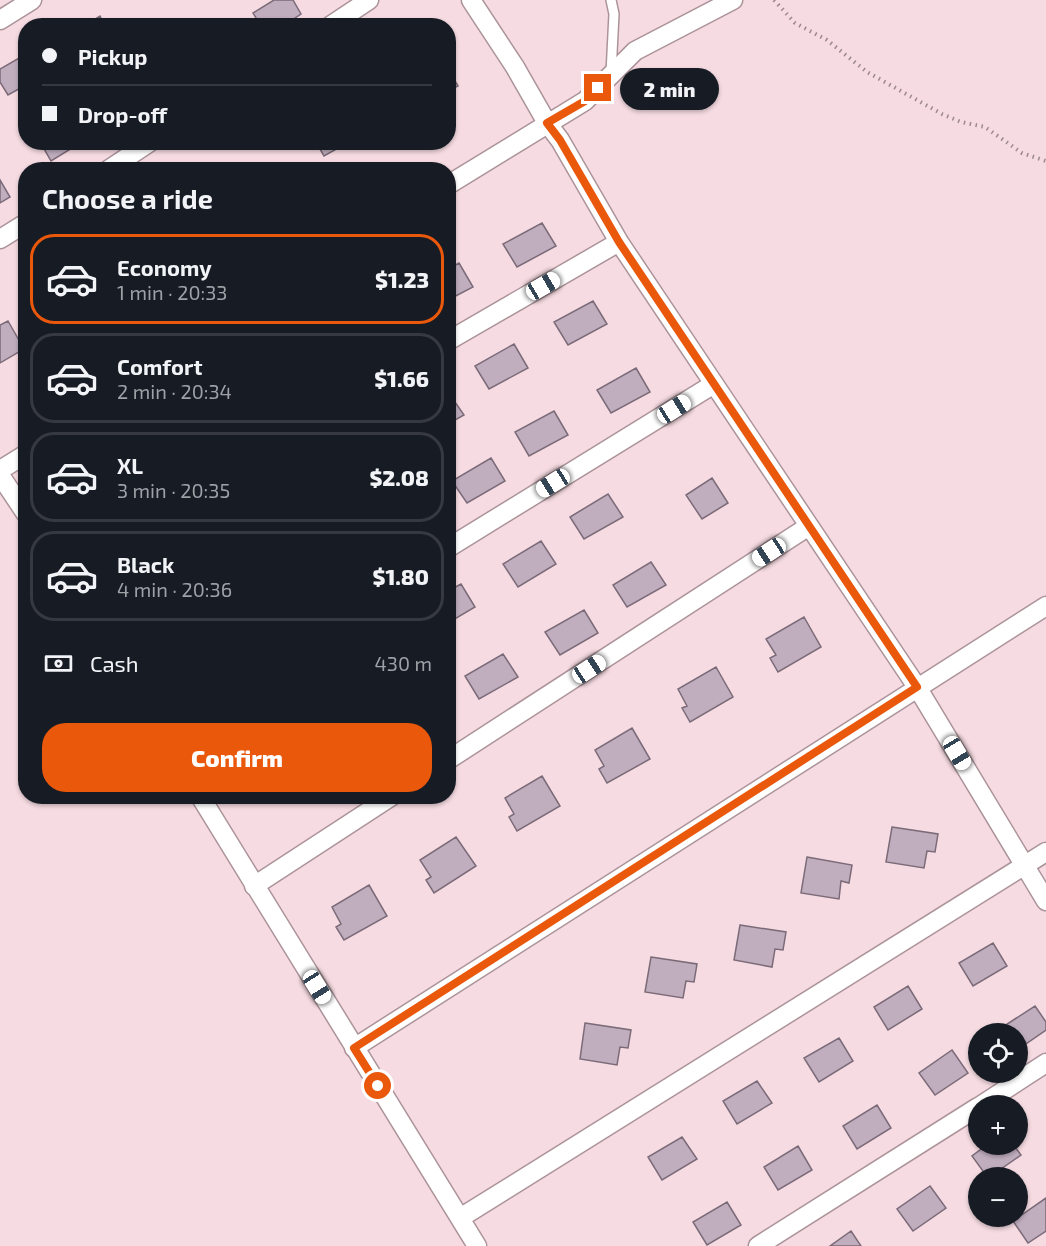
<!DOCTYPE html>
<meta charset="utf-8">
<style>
:root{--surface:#171b24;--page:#242831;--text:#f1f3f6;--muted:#9ea1a6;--line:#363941;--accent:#ea580c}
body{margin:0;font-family:"Exo 2",sans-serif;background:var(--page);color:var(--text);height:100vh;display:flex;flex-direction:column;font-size:22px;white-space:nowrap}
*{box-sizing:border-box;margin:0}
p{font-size:20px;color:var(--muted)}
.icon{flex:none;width:33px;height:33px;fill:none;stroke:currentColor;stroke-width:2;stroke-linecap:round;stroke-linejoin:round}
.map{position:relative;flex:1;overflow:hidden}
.drawer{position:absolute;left:18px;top:162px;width:438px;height:642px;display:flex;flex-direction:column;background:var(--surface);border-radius:24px;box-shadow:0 2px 4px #0004}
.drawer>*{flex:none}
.hud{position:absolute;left:18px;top:18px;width:438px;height:132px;border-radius:24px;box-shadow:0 2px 4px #0004;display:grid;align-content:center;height:132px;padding:0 24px;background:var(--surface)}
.tools{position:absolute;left:968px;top:1023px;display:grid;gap:12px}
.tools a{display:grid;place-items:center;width:60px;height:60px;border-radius:50%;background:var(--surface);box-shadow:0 2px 4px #0004;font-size:30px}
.end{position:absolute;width:27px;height:27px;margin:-14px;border:8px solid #ea580c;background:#fff;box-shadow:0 0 0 3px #fff}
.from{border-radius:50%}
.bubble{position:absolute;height:42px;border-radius:21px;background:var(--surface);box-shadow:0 2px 4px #0004;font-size:20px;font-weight:800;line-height:42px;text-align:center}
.car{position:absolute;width:18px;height:36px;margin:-18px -9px;border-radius:8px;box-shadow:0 0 4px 2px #0007;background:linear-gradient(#fff 24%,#345 0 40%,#fff 0 76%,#345 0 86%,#fff 0)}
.hud b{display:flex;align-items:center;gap:21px;height:57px;font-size:22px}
.hud b+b{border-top:2px solid var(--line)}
.hud i{width:15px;height:15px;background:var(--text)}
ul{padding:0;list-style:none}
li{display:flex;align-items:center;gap:18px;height:90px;margin:0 12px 9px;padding:0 12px;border:3px solid var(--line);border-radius:24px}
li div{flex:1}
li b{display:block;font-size:22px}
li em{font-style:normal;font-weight:800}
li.active{border-color:var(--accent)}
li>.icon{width:54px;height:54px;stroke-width:1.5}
h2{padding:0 24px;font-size:27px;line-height:72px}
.pay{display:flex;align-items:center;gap:15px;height:66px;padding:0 24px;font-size:22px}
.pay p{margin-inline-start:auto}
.button{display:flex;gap:12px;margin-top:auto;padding:12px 24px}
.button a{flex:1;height:69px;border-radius:24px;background:var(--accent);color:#fff;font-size:24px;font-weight:800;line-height:69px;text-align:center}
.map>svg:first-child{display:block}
.building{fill:#c0aebe;stroke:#7b6a78;stroke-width:1.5}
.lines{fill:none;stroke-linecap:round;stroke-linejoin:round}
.lane-casing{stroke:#ac939a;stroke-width:12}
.street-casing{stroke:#ac939a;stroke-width:21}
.path{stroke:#9c898e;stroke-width:4;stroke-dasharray:1.5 4.5;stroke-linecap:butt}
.lane{stroke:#fff;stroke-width:9}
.street{stroke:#fff;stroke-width:18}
.route{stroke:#ea580c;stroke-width:8}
</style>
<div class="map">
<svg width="1046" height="1246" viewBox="0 0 1046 1246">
<rect width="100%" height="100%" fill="#f6dce2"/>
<!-- building -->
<path class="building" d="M274 0H293L301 14 283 26H261L253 13Z
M100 16 105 26H84Z
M26 54V85L8 95 0 82V69Z
M448 69 458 86 448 91Z
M40 142H82L51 161Z
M320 142H349L324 156 317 144Z
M0 180 10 197 0 203Z
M542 223 556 246 517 267 503 244Z
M459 263 473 287 448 300V269Z
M593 301 607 324 568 345 554 322Z
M8 321 24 349 0 363V325Z
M514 344 528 368 489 389 475 366Z
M636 368 650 392 611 413 597 390Z
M448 392 464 415 448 424Z
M554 411 568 435 529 456 515 432Z
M491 458 505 481 467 503 452 481Z
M712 478 728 503 702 519 686 495Z
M608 494 623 517 584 539 570 517Z
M541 541 556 564 518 587 503 564Z
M651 562 666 585 627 607 613 585Z
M461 584 475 607 448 623V591Z
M584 610 598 633 560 655 545 632Z
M804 617 821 647 778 672 770 658 776 655 766 639Z
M503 654 518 677 479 699 465 676Z
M716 667 733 697 690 722 682 708 687 706 678 689Z
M632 728 650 759 607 783 599 769 604 766 595 750Z
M542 776 560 806 517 831 509 817 514 814 505 798Z
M892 827 938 834 935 852 927 851 924 868 886 862Z
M456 837 476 866 434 893 426 880 431 877 420 860Z
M807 857 852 865 849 883 841 881 839 899 801 893Z
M369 885 387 916 344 940 336 927 341 924 332 907Z
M740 925 786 932 783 950 775 949 772 967 734 960Z
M993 943 1007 966 973 986 959 963Z
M651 957 697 964 694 982 686 981 683 998 645 992Z
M908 986 922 1009 888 1030 874 1007Z
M1035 1006 1046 1022V1030L1017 1050V1034H1005L1001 1028Z
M585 1023 631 1030 628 1048 620 1047 617 1065 580 1059Z
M839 1038 853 1061 819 1082 804 1058Z
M952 1050 968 1073 935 1095 919 1073Z
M757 1081 772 1103 737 1124 723 1101Z
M877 1105 891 1128 857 1149 843 1126Z
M682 1137 697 1159 662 1180 648 1157Z
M988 1144H1013L1021 1155 988 1178 972 1156Z
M798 1146 812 1170 778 1190 764 1167Z
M930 1186 946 1208 913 1231 897 1209Z
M1046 1198V1231L1028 1243 1013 1221Z
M727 1202 741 1225 707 1245 693 1222Z
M851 1231 861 1246H830Z"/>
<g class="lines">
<!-- lane casing -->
<g class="lane-casing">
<path id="lane" d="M611 73 614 14 611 0"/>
</g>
<!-- street casing -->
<g class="street-casing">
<path id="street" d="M471 0 515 67 547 123 560 140 619 242 917 687 1046 901
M0 20 32 0
M330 26 369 0
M108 170 150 142
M448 185 585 101 635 51 733 0
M0 239 26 223
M448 341 619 242
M0 470 26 454
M0 475 26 514
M448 548 714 384
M448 760 809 526
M200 796 477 1246
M254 886 392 796
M354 1048 1046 606
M980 1106 1046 1063
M460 1218 1046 852
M758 1246 978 1107"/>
</g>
<!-- path -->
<path class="path" d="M774 0 795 23 827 40 867 72 942 114 961 122 985 127 1022 153 1046 161"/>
<!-- lane -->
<use href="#lane" class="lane"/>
<!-- street -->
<use href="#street" class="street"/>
</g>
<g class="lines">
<!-- route -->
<path class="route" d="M378 1086 354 1048 917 687 619 242 560 140 547 123 585 101 598 88"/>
</g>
</svg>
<div class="tools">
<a><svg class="icon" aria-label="locate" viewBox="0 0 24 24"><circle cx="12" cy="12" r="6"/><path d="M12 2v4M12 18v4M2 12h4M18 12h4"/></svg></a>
<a>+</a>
<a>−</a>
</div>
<i class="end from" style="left:378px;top:1086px"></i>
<i class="end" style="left:598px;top:88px"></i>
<div class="bubble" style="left:620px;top:68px;width:99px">2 min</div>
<i class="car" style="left:543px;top:286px;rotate:60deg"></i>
<i class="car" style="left:674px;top:409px;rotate:58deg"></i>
<i class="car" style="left:553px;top:483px;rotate:238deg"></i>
<i class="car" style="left:769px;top:552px;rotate:237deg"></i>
<i class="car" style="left:589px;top:669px;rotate:57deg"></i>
<i class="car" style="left:957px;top:753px;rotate:149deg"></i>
<i class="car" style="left:317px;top:987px;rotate:148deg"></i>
<div class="hud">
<b><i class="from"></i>Pickup</b>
<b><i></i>Drop-off</b>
</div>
<section class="drawer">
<h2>Choose a ride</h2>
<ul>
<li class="active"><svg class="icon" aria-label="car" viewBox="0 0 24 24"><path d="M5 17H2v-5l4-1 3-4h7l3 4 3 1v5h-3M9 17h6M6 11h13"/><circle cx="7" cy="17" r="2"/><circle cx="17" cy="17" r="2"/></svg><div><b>Economy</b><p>1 min · 20:33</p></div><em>$1.23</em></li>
<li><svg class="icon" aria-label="car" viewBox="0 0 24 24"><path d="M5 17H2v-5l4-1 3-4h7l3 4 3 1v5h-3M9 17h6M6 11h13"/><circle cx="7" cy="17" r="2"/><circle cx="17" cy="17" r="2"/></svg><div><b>Comfort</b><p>2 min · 20:34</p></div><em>$1.66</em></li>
<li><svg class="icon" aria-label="car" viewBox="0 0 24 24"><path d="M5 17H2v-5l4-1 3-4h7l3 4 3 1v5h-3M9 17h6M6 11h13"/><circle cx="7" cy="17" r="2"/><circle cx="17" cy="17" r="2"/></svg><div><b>XL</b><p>3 min · 20:35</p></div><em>$2.08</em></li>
<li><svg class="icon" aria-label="car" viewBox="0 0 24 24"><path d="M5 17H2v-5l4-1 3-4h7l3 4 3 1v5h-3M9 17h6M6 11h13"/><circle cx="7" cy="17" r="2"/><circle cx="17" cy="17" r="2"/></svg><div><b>Black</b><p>4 min · 20:36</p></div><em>$1.80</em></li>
</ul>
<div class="pay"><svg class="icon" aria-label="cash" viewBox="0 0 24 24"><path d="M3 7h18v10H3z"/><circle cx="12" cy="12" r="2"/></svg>Cash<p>430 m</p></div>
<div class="button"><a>Confirm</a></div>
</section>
</div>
